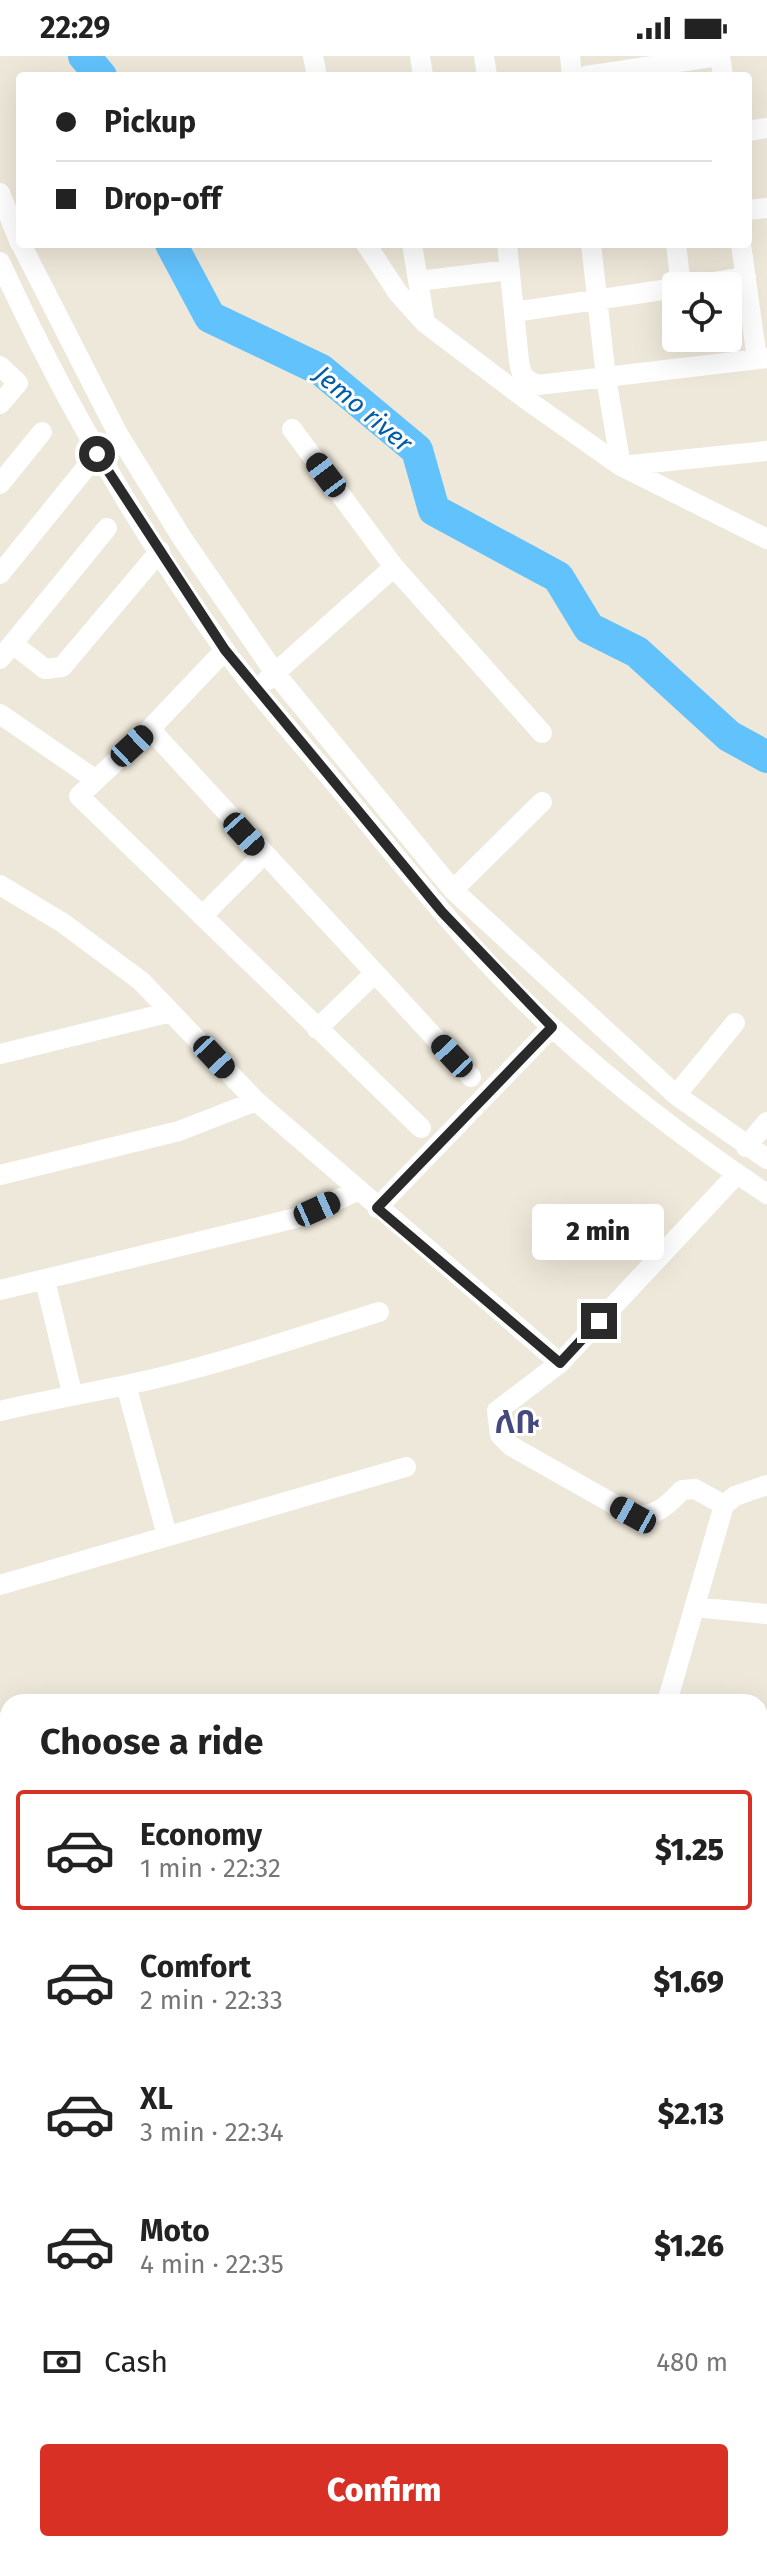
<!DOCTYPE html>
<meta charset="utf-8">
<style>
:root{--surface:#fff;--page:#f6f6f6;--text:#222;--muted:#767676;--line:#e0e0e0;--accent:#d93025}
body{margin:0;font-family:"Fira Sans","Noto Sans Ethiopic",sans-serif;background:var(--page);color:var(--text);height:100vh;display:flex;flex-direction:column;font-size:30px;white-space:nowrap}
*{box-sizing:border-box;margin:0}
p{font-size:26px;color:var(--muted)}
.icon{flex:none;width:44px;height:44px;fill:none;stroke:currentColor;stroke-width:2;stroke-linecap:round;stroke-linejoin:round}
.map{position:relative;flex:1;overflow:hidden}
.sheet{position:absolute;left:0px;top:1638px;width:768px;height:858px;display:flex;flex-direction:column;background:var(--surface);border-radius:24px 24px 0 0;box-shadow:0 8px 32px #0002}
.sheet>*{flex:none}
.guide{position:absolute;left:16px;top:16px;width:736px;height:176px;border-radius:8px;box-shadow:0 8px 32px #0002;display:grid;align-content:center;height:176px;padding:0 40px;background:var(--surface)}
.fabs{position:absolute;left:662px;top:216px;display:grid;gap:16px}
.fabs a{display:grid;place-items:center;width:80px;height:80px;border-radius:8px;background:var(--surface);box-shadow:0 8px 32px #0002;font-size:40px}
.end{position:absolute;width:36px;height:36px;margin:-18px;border:10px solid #2a2a2a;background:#fff;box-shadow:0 0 0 4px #fff}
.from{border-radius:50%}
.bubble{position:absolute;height:56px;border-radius:8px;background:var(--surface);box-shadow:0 8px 32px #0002;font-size:26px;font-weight:800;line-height:56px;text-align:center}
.car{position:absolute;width:24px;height:48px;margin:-24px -12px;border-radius:10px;box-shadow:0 0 6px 2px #0007;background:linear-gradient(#222 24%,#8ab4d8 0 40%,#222 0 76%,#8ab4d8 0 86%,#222 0)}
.guide b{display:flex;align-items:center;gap:28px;height:76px;font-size:30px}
.guide b+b{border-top:2px solid var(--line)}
.guide i{width:20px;height:20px;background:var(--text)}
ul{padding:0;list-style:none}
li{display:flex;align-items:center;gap:24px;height:120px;margin:0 16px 12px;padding:0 24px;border:4px solid transparent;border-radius:8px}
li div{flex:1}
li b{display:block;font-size:30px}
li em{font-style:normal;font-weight:800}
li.active{border-color:var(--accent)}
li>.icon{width:72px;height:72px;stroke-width:1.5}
h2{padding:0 40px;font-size:36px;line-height:96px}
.pay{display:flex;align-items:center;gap:20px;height:88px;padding:0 40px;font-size:30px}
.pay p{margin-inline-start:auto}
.primary-button{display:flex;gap:16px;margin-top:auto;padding:16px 40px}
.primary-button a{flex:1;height:92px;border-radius:8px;background:var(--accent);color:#fff;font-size:32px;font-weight:800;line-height:92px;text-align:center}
.status{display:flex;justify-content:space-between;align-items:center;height:56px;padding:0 40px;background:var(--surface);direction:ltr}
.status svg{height:22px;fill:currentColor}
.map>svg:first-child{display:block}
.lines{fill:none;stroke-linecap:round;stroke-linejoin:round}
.river{stroke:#62c2fc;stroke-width:32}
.street{stroke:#fff;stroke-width:20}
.route{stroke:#2a2a2a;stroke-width:10}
.labels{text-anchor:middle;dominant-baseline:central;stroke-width:6;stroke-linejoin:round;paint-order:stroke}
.water-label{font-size:26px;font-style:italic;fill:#005ca8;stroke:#fff}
.district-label{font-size:32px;font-weight:bold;fill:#454980;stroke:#fff}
</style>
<div class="status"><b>22:29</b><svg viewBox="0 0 49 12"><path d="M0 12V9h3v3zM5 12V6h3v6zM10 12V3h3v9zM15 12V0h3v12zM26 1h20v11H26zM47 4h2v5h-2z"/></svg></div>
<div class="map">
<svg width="767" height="2495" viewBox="0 0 767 2495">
<rect width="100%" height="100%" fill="#eee8da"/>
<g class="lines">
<!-- river -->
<path class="river" d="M84 0 101 20
M171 188 210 261 321 314 417 394 434 454 558 521 589 572 637 596 729 680 767 701"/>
<!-- street -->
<path class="street" d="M313 0 317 20
M420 0 423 20
M484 0 487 20
M570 0 572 20
M720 0 723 20
M586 20 718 0
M748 75 767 72
M0 137 20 187
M748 154 767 152
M21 188 118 378 182 482 275 617 453 834 676 1039 767 1103
M366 188 398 237 425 267 527 344 621 410 767 483
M412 188 425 267
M507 188 519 305C521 319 524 324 538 329L767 302
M591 188 606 322 621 410 767 395
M676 188 681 230
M741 188 757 303
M0 206C62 342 137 471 224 593 262 645 308 694 349 744 414 822 478 904 554 973 619 1032 693 1089 767 1138
M418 225 509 214
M689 230 746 221
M514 256 676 232
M0 310 18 327 0 348
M292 373 394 511 542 677
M0 428 42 376
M0 518 97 398
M13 588 45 613 62 611 160 495
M0 603 107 472
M266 625 394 511
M0 658 96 724 79 740 421 1072
M150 673 225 594
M96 724 150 673 471 1021
M0 829 63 867 141 925 256 1045 560 1307 737 1118
M453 834 542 746
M202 860 263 799
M317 973 375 917
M0 998 171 956
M676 1039 735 967
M746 1091 767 1066
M0 1119 179 1075 256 1045
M377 1152 552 971
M45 1224 72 1337
M0 1234 296 1162 357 1135
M560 1307 497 1355 500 1379 511 1390 633 1459C655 1462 668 1449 682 1434L695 1433 724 1449
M126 1329 167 1479
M0 1355C42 1345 84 1338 126 1329 212 1311 296 1282 379 1256
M0 1529 406 1411
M694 1551 767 1558
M667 1646 724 1449 735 1440 767 1429
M0 1666 8 1667
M760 1682 767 1685
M760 1841 767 1849
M760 1941 767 1932
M0 1943 8 1942
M0 2151 8 2153
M760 2165 767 2156
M760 2325 767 2337
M0 2412 8 2384
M760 2486 767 2467
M76 2495 79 2488
M260 2495 262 2488
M378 2495 380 2488
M491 2495 493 2488
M628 2495 631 2488"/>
</g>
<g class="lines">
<!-- route -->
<path class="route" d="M97 398 225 594 442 856 552 971 377 1152 560 1307 599 1265"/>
</g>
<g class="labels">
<!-- water labels -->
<g class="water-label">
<text transform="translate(363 353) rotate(40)">Jemo river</text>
</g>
<!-- district labels -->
<g class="district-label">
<text x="517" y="1366">ለቡ</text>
</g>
</g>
</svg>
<div class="fabs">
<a><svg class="icon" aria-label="locate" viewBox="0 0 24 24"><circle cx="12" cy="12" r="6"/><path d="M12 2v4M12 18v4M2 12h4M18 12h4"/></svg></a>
</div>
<i class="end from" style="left:97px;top:398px"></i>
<i class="end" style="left:599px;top:1265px"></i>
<div class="bubble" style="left:532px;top:1148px;width:132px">2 min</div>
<i class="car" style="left:326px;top:419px;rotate:323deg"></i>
<i class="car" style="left:132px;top:690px;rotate:47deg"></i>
<i class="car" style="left:244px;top:778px;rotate:138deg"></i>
<i class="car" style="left:452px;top:1000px;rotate:317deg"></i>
<i class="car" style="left:214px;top:1001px;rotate:137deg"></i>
<i class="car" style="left:317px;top:1153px;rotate:66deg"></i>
<i class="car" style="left:633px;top:1459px;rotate:299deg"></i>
<div class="guide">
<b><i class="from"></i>Pickup</b>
<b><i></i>Drop-off</b>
</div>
<section class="sheet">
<h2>Choose a ride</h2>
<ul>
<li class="active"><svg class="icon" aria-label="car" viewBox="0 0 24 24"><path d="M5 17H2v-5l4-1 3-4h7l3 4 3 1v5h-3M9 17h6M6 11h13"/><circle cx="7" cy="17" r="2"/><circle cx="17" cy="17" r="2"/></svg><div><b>Economy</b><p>1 min · 22:32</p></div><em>$1.25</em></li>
<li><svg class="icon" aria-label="car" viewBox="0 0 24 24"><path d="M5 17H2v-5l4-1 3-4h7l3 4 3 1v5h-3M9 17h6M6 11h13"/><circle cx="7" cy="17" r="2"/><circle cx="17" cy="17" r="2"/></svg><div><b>Comfort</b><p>2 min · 22:33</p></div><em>$1.69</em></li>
<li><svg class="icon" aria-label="car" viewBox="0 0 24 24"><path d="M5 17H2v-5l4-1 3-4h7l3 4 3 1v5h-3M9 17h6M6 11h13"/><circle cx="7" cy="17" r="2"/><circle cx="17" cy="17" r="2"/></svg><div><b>XL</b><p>3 min · 22:34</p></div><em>$2.13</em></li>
<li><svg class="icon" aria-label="car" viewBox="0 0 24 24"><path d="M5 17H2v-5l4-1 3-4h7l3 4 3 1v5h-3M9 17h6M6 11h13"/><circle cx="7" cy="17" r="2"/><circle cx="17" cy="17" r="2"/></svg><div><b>Moto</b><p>4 min · 22:35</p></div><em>$1.26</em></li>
</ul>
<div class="pay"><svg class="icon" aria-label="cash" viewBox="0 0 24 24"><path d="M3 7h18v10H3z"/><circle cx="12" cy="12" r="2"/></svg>Cash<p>480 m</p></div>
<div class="primary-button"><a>Confirm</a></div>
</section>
</div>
